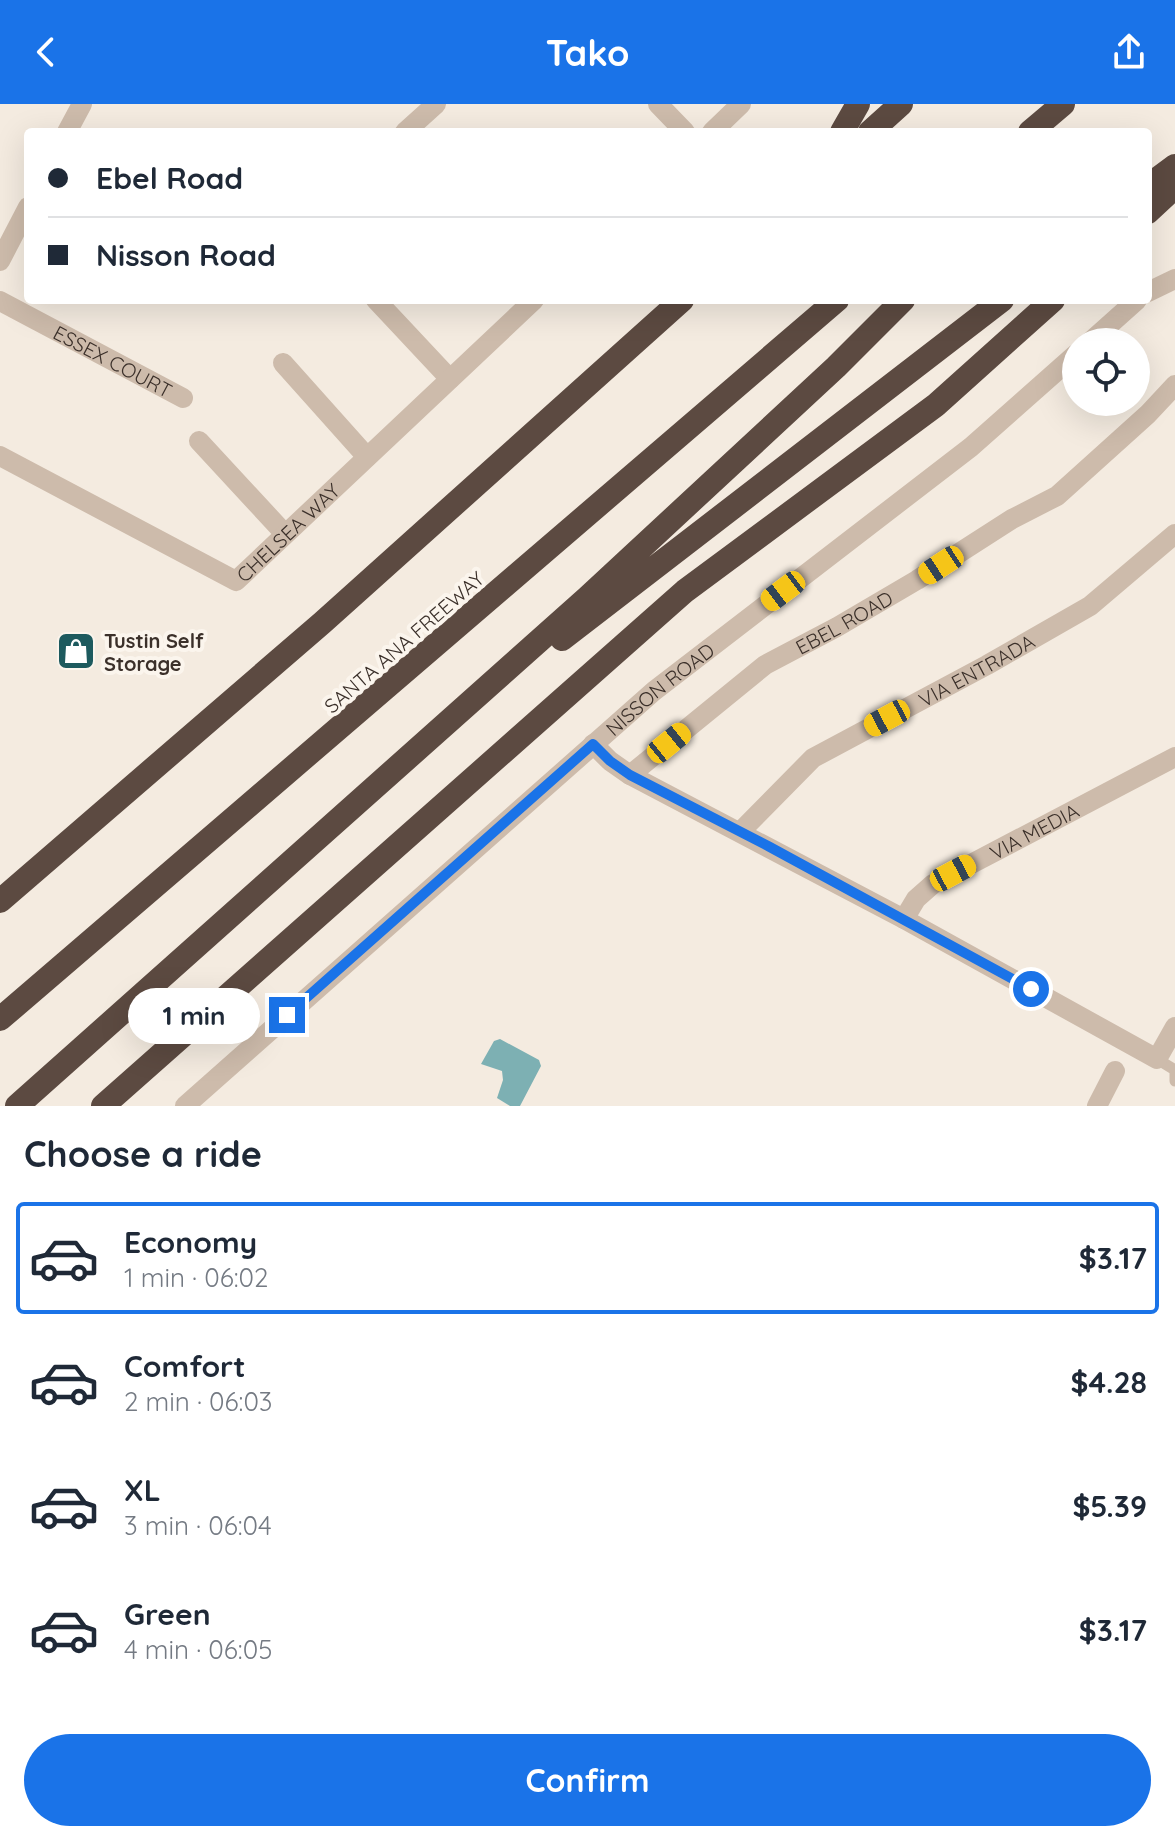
<!DOCTYPE html>
<meta charset="utf-8">
<style>
:root{--surface:#fff;--page:#f6f6f7;--text:#1f2937;--muted:#747a83;--line:#e0e1e3;--accent:#1a73e8}
body{margin:0;font-family:Quicksand,sans-serif;background:var(--page);color:var(--text);height:100vh;display:flex;flex-direction:column;font-size:30px;white-space:nowrap}
*{box-sizing:border-box;margin:0}
p{font-size:26px;color:var(--muted)}
.icon{flex:none;width:44px;height:44px;fill:none;stroke:currentColor;stroke-width:2;stroke-linecap:round;stroke-linejoin:round}
.map{position:relative;height:1002px;overflow:hidden}
.details{display:flex;flex-direction:column;background:var(--surface);flex:1}
.details>*{flex:none}
.banner{position:absolute;left:24px;top:24px;width:1128px;height:176px;border-radius:8px;box-shadow:0 8px 32px #0002;display:grid;align-content:center;height:176px;padding:0 24px;background:var(--surface)}
.fabs{position:absolute;left:1062px;top:224px;display:grid;gap:16px}
.fabs a{display:grid;place-items:center;width:88px;height:88px;border-radius:50%;background:var(--surface);box-shadow:0 8px 32px #0002;font-size:40px}
.end{position:absolute;width:36px;height:36px;margin:-18px;border:10px solid #1a73e8;background:#fff;box-shadow:0 0 0 4px #fff}
.from{border-radius:50%}
.bubble{position:absolute;height:56px;border-radius:28px;background:var(--surface);box-shadow:0 8px 32px #0002;font-size:26px;font-weight:800;line-height:56px;text-align:center}
.car{position:absolute;width:24px;height:48px;margin:-24px -12px;border-radius:10px;box-shadow:0 0 6px 2px #0007;background:linear-gradient(#f5c518 24%,#345 0 40%,#f5c518 0 76%,#345 0 86%,#f5c518 0)}
.banner b{display:flex;align-items:center;gap:28px;height:76px;font-size:30px}
.banner b+b{border-top:2px solid var(--line)}
.banner i{width:20px;height:20px;background:var(--text)}
ul{padding:0;list-style:none}
li{display:flex;align-items:center;gap:24px;height:112px;margin:0 16px 12px;padding:0 8px;border:4px solid transparent;border-radius:8px}
li div{flex:1}
li b{display:block;font-size:30px}
li em{font-style:normal;font-weight:800}
li.current{border-color:var(--accent)}
li>.icon{width:72px;height:72px;stroke-width:1.5}
h2{padding:0 24px;font-size:36px;line-height:96px}
.primary-button{display:flex;gap:16px;margin-top:auto;padding:16px 24px}
.primary-button a{flex:1;height:92px;border-radius:48px;background:var(--accent);color:#fff;font-size:32px;font-weight:800;line-height:92px;text-align:center}
header{display:flex;justify-content:space-between;align-items:center;height:104px;padding:0 24px;background:var(--accent);color:#fff;font-size:36px;font-weight:800}
.map>svg:first-child{display:block}
.water{fill:#7db0b3}
.lines{fill:none;stroke-linecap:round;stroke-linejoin:round}
.service{stroke:#cdbbab;stroke-width:11}
.minor{stroke:#cdbbab;stroke-width:20}
.tertiary{stroke:#cdbbab;stroke-width:20}
.motorway{stroke:#5c4a41;stroke-width:24}
.route{stroke:#1a73e8;stroke-width:10}
.labels{text-anchor:middle;dominant-baseline:central;stroke-width:8;stroke-linejoin:round;paint-order:stroke}
.street-label{font-size:20px;fill:#3b302a;stroke:#fbf5ed}
.poi-label{font-size:20px;font-weight:bold;fill:#3b302a;stroke:#fbf5ed;text-anchor:start}
</style>
<header><svg class="icon" aria-label="back" viewBox="0 0 24 24"><path d="M15 5l-7 7 7 7"/></svg>Tako<svg class="icon" aria-label="share" viewBox="0 0 24 24"><path d="M12 15V3M7 8l5-5 5 5M5 13v7h14v-7"/></svg></header>
<div class="map">
<svg width="1175" height="1002" viewBox="0 0 1175 1002">
<rect width="100%" height="100%" fill="#f4ebe0"/>
<!-- water -->
<path class="water" d="M500 935 539 956 541 962 520 1002H510L497 994 503 976 502 967 481 960 494 937Z"/>
<g class="lines">
<!-- service -->
<path class="service" d="M1157 955 1175 966V977"/>
<!-- minor -->
<g class="minor">
<path d="M658 0 685 28"/>
<path d="M405 28 436 0"/>
<path d="M712 28 741 0"/>
<path d="M1148 188 1175 175"/>
<path d="M376 196 450 275"/>
<path id="s1" d="M0 197 183 294"/>
<path d="M1090 238 1137 196"/>
<path d="M283 259 367 353"/>
<path d="M199 337 285 430"/>
<path id="s2" d="M0 352 236 477 534 196"/>
<path d="M593 640 610 657 630 671 904 815 1157 955 1175 923"/>
<path id="s3" d="M630 671 765 561 837 523 917 476 1012 415 1057 392 1148 310 1175 281"/>
<path id="s4" d="M741 727 813 654 987 561 1090 502 1175 430"/>
<path id="s5" d="M904 815 916 795 933 780 1175 653"/>
<path id="s6" d="M185 1002 654 587 971 343 1076 250"/>
<path d="M1097 1002 1115 967"/>
</g>
<!-- tertiary -->
<path class="tertiary" d="M67 28 82 0
M0 157 28 103"/>
<!-- motorway -->
<path class="motorway" d="M842 28 858 0
M870 28 901 0
M1030 28 1063 0
M1148 82 1175 62
M1148 108 1175 83
M562 535 1002 196
M0 797 322 519 682 196
M0 915 837 196
M17 1002 587 494 836 263 903 196
M103 1002 685 487 936 301 1053 196"/>
</g>
<g class="lines">
<!-- route -->
<path class="route" d="M287 911 593 640 610 657 630 671 768 742 1031 885"/>
</g>
<!-- icons -->
<defs>
<g id="shop-square" transform="scale(2)"><rect x="-9" y="-9" width="18" height="18" rx="4" fill="#1d5a5e" stroke="#fbf5ed"/><path d="M-5-2.5h2.3a2.7 3.5 0 0 1 5.4 0H5L5.5 6h-11ZM-1.5-2.5h3a1.5 2.3 0 0 0-3 0Z" fill="#fff"/></g>
</defs>
<g fill-rule="evenodd">
<use href="#shop-square" x="76" y="547"/>
</g>
<g class="labels">
<!-- street labels -->
<g class="street-label">
<text stroke="none"><textPath href="#s1" startOffset="128">ESSEX COURT</textPath></text>
<text stroke="none"><textPath href="#s2" startOffset="338">CHELSEA WAY</textPath></text>
<text stroke="none"><textPath href="#s3" startOffset="264">EBEL ROAD</textPath></text>
<text transform="translate(404 538) rotate(-41)">SANTA ANA FREEWAY</text>
<text stroke="none"><textPath href="#s4" startOffset="288">VIA ENTRADA</textPath></text>
<text stroke="none"><textPath href="#s6" startOffset="632">NISSON ROAD</textPath></text>
<text stroke="none"><textPath href="#s5" startOffset="160">VIA MEDIA</textPath></text>
</g>
<!-- poi labels -->
<g class="poi-label">
<text x="104" y="536">Tustin Self<tspan x="104" dy="23">Storage</tspan></text>
</g>
</g>
</svg>
<div class="fabs">
<a><svg class="icon" aria-label="locate" viewBox="0 0 24 24"><circle cx="12" cy="12" r="6"/><path d="M12 2v4M12 18v4M2 12h4M18 12h4"/></svg></a>
</div>
<i class="end from" style="left:1031px;top:885px"></i>
<i class="end" style="left:287px;top:911px"></i>
<div class="bubble" style="left:128px;top:884px;width:132px">1 min</div>
<i class="car" style="left:941px;top:461px;rotate:237deg"></i>
<i class="car" style="left:783px;top:487px;rotate:233deg"></i>
<i class="car" style="left:887px;top:614px;rotate:242deg"></i>
<i class="car" style="left:669px;top:639px;rotate:51deg"></i>
<i class="car" style="left:953px;top:769px;rotate:62deg"></i>
<div class="banner">
<b><i class="from"></i>Ebel Road</b>
<b><i></i>Nisson Road</b>
</div>
</div>
<section class="details">
<h2>Choose a ride</h2>
<ul>
<li class="current"><svg class="icon" aria-label="car" viewBox="0 0 24 24"><path d="M5 17H2v-5l4-1 3-4h7l3 4 3 1v5h-3M9 17h6M6 11h13"/><circle cx="7" cy="17" r="2"/><circle cx="17" cy="17" r="2"/></svg><div><b>Economy</b><p>1 min · 06:02</p></div><em>$3.17</em></li>
<li><svg class="icon" aria-label="car" viewBox="0 0 24 24"><path d="M5 17H2v-5l4-1 3-4h7l3 4 3 1v5h-3M9 17h6M6 11h13"/><circle cx="7" cy="17" r="2"/><circle cx="17" cy="17" r="2"/></svg><div><b>Comfort</b><p>2 min · 06:03</p></div><em>$4.28</em></li>
<li><svg class="icon" aria-label="car" viewBox="0 0 24 24"><path d="M5 17H2v-5l4-1 3-4h7l3 4 3 1v5h-3M9 17h6M6 11h13"/><circle cx="7" cy="17" r="2"/><circle cx="17" cy="17" r="2"/></svg><div><b>XL</b><p>3 min · 06:04</p></div><em>$5.39</em></li>
<li><svg class="icon" aria-label="car" viewBox="0 0 24 24"><path d="M5 17H2v-5l4-1 3-4h7l3 4 3 1v5h-3M9 17h6M6 11h13"/><circle cx="7" cy="17" r="2"/><circle cx="17" cy="17" r="2"/></svg><div><b>Green</b><p>4 min · 06:05</p></div><em>$3.17</em></li>
</ul>
<div class="primary-button"><a>Confirm</a></div>
</section>
